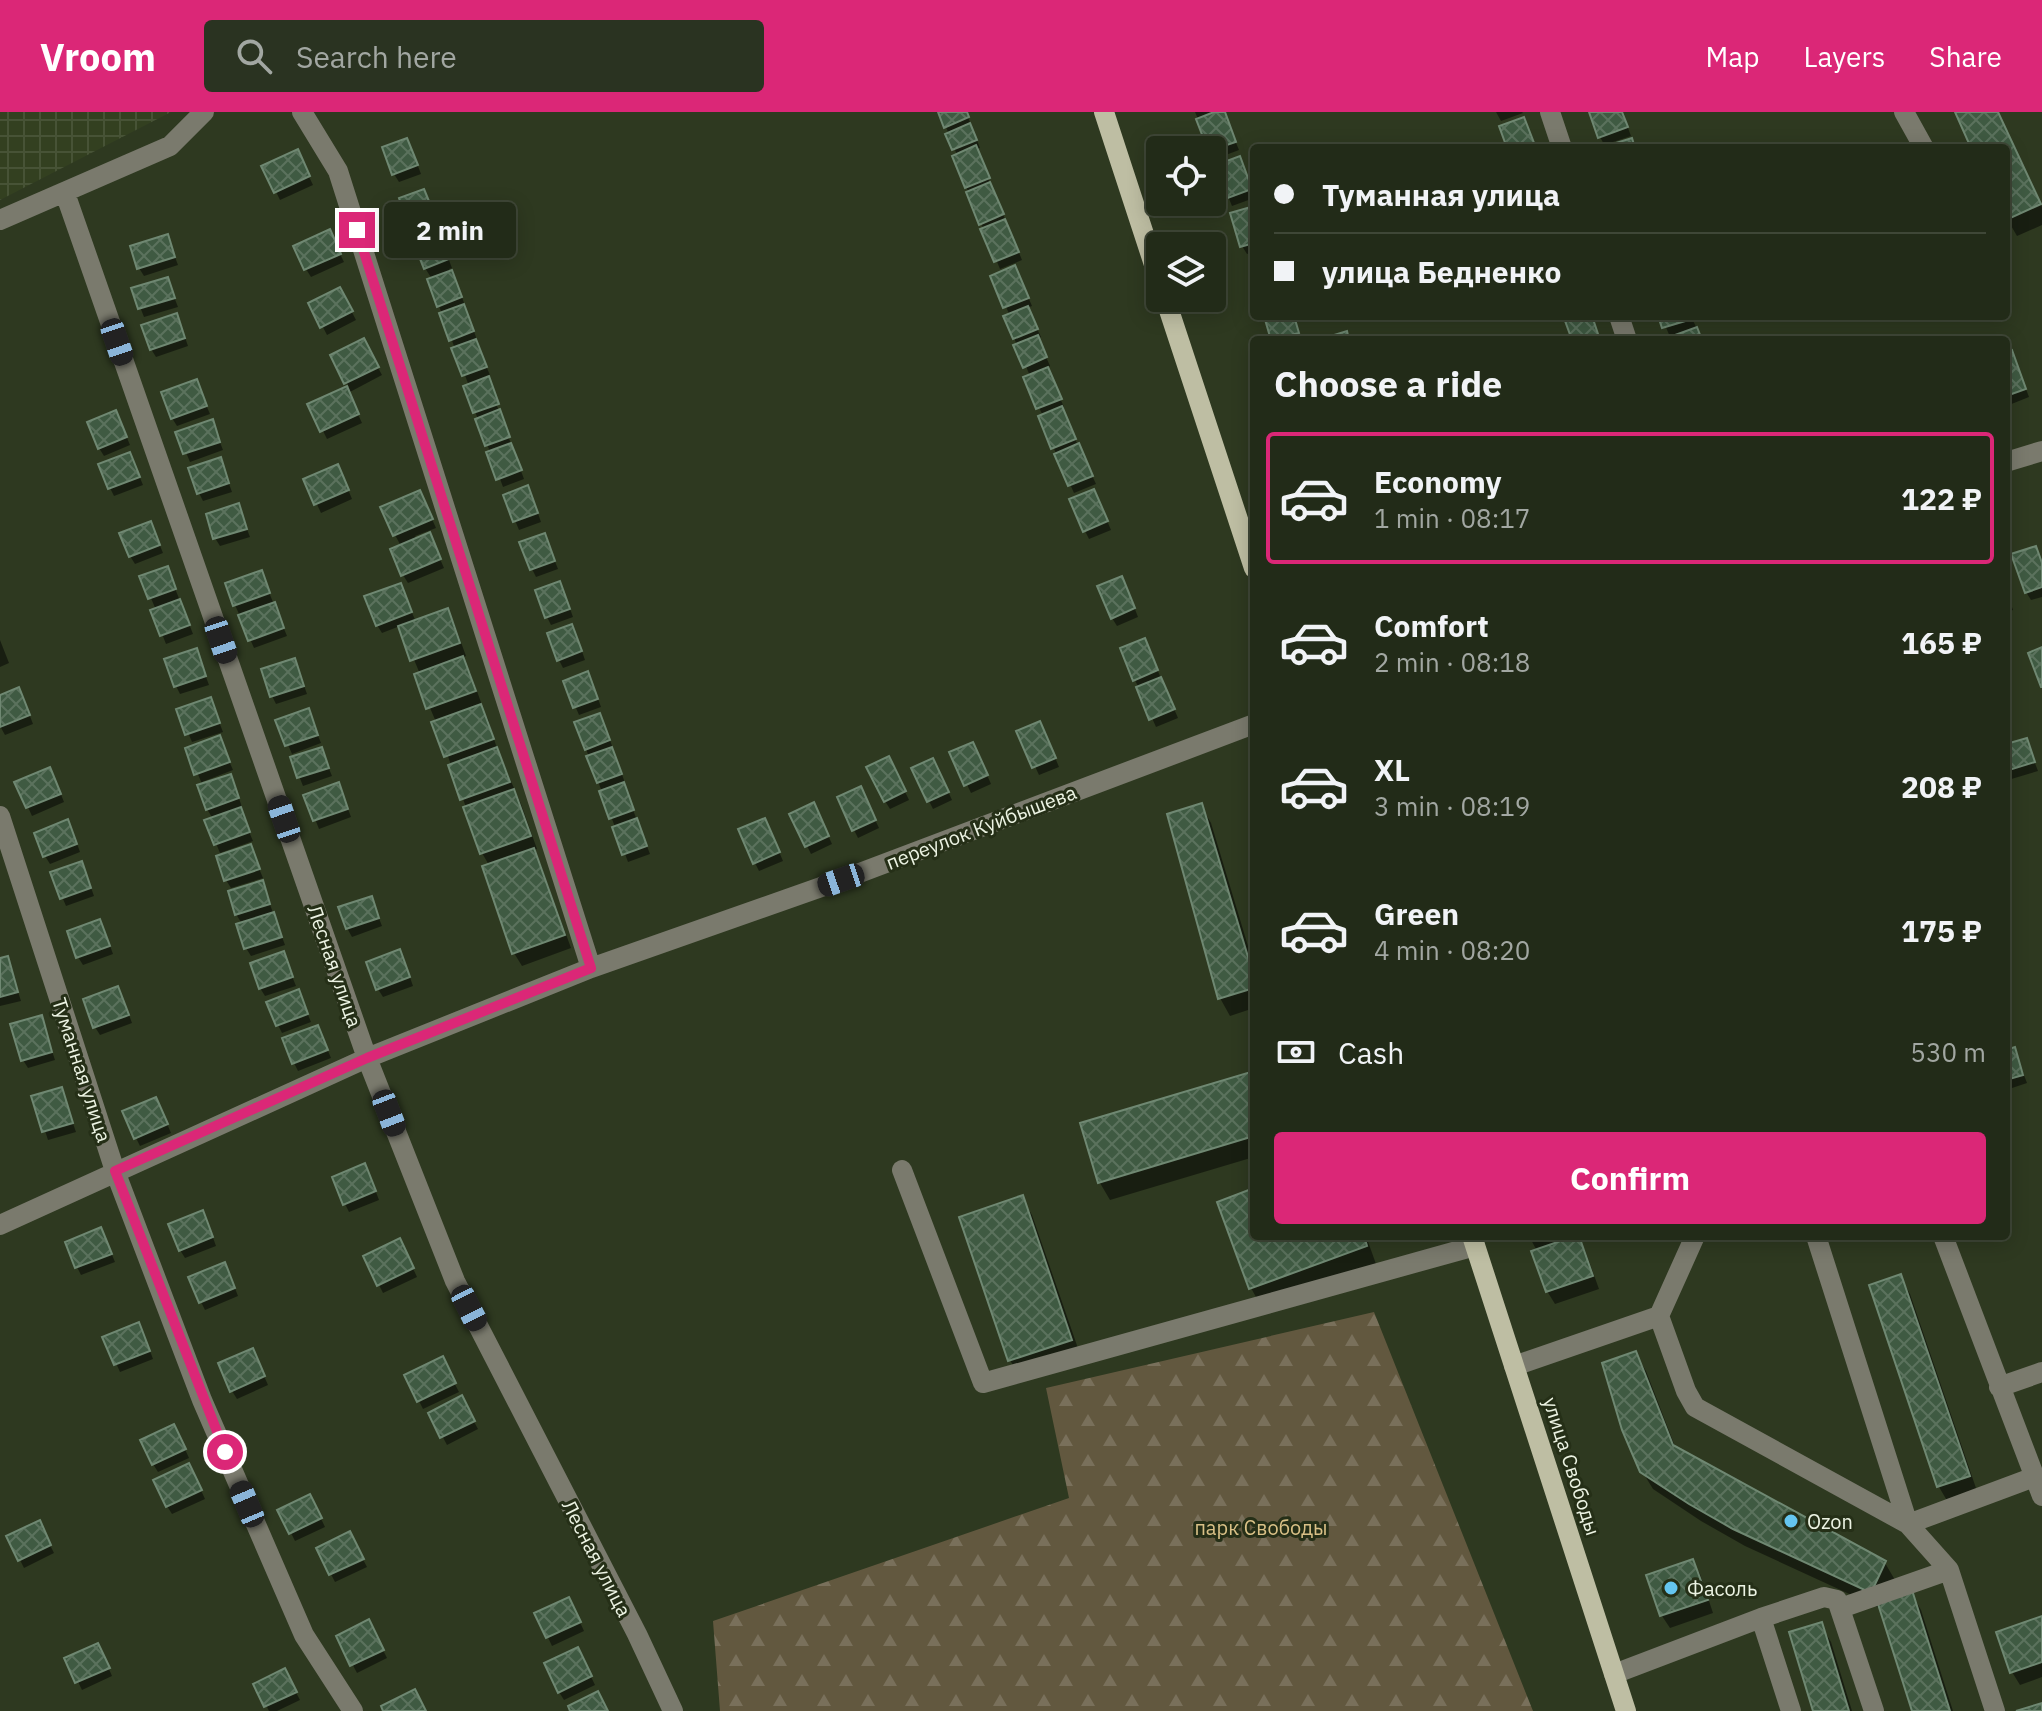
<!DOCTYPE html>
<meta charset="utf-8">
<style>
:root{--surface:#222b18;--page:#2a3321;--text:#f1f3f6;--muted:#a2a7a2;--line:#3f4737;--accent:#db2777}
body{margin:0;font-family:"IBM Plex Sans",sans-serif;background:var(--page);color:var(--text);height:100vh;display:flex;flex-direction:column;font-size:30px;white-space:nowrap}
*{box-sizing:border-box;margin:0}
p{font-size:26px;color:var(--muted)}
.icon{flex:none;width:44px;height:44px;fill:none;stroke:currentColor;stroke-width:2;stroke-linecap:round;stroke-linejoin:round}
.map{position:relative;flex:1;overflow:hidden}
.details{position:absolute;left:1250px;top:224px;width:760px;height:904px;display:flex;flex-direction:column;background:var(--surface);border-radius:8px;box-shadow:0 4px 20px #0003,0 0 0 2px var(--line)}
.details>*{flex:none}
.hud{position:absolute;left:1250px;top:32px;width:760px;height:176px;border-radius:8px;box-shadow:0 4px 20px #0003,0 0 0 2px var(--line);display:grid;align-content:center;height:176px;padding:0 24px;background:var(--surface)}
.buttons{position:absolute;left:1146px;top:24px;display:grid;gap:16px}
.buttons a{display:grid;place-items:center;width:80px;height:80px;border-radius:8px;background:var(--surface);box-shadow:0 4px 20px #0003,0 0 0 2px var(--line);font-size:40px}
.end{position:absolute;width:36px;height:36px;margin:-18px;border:10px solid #db2777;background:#fff;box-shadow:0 0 0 4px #fff}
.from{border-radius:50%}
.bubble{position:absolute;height:56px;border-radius:8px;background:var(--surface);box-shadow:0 4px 20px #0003,0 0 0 2px var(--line);font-size:26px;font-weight:700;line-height:56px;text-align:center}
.car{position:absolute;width:24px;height:48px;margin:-24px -12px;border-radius:10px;box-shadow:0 0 6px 2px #0007;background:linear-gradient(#222 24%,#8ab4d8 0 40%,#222 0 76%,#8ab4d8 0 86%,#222 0)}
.hud b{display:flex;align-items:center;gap:28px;height:76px;font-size:30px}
.hud b+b{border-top:2px solid var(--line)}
.hud i{width:20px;height:20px;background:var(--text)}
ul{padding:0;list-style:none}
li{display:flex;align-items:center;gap:24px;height:132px;margin:0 16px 12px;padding:0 8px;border:4px solid transparent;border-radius:8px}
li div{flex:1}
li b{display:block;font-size:30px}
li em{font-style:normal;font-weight:700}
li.active{border-color:var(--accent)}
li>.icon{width:72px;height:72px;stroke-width:1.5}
h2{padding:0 24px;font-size:36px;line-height:96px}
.pay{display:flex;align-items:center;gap:20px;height:88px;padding:0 24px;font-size:30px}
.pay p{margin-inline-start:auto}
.action{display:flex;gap:16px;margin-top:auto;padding:16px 24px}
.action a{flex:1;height:92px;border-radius:8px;background:var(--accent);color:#fff;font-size:32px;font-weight:700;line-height:92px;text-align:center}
header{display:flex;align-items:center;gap:48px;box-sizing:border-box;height:112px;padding:0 40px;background:var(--accent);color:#fff}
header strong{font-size:38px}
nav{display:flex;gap:44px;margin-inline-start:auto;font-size:28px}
.search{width:560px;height:72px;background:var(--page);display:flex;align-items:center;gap:20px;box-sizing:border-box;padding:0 28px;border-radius:8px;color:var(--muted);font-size:30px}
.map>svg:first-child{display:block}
.industrial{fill:url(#industrial-grid)}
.forest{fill:url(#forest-firs)}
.shadow{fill:#0007}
.building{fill:url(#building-cross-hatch);stroke:#6f8872;stroke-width:2}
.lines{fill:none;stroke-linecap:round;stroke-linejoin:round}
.minor{stroke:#7a7a6d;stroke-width:20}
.major{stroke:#bebea3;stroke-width:20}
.route{stroke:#db2777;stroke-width:10}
.poi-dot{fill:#65c5ef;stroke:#252f17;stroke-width:3}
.labels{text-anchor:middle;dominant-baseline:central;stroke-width:6;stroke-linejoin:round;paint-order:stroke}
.street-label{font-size:20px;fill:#ecf3e3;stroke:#252f17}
.poi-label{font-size:20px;fill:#ecf3e3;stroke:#252f17;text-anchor:start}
.park-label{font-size:20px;fill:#dac187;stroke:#252f17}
</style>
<header>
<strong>Vroom</strong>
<div class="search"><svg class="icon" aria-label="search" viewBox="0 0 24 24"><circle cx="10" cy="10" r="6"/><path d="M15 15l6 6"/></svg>Search here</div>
<nav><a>Map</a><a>Layers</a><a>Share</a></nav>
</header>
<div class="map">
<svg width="2042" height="1599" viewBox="0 0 2042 1599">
<defs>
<pattern id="industrial-grid" width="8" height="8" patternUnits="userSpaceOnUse" patternTransform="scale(2)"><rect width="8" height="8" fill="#334020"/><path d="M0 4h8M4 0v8" fill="none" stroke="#475336"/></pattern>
<pattern id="forest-firs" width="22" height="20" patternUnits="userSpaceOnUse" patternTransform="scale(2)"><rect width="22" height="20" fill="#62583f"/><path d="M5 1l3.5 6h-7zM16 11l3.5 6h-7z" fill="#79705b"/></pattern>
<pattern id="building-cross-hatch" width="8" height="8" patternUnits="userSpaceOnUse" patternTransform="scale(2)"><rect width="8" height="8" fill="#3f5a42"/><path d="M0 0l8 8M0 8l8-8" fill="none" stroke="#5b725d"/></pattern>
</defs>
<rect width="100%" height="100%" fill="#2e3920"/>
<!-- industrial -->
<path class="industrial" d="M0 0H171L0 88Z"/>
<!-- forest -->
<path class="forest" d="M1374 1200 1533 1599H720L713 1509 1069 1386 1046 1276Z"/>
<!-- shadow -->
<path class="shadow" d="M966 0 980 36 976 37 1022 148 1000 157 954 45 957 43 946 15Z
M1195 0H1223L1239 38 1215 47Z
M1496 0H1522L1523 1 1501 9Z
M1593 0H1622L1631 24 1607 32 1608 36H1635H1606L1600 25Z
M1957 0H1998L2042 95V113L2017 124 2006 105V36H1974Z
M411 36 421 62 399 70 394 62Z
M301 48 313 73 280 88 264 55Z
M1216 55H1244L1254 86 1232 94Z
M428 87 438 113 416 121 411 113Z
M1254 96V140L1247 142 1242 134Z
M167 124 178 153 144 164 139 156Z
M333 128 344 150 311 165 306 157Z
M442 130 452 156 449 157 456 168 477 228 475 229 490 263 486 264 524 367 503 375 466 275 469 274 439 194 432 167 425 156Z
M1019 164 1032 194 1027 196 1041 225 1038 226 1050 254 1046 256 1064 295 1061 297 1096 372 1074 381 1040 306 1043 304 1025 266 1030 264 1014 226 1010 204 993 165Z
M167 167 178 195 144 205 133 177Z
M340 177 356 208 327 223 311 192Z
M1266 204H1294L1302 228H1273Z
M1661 204H1691L1702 228H1666L1671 227Z
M180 211 188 234 156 245 151 237Z
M363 228 382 263 348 281 362 311 327 327 310 293 349 275 332 244Z
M2006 242 2015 248 2029 285 2009 293 2006 288Z
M196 270 210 302 177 314 172 306Z
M120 309 130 333 104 344 99 336Z
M212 310 223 338 190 350 178 321Z
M130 342 143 373 114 384 110 376Z
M220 347 232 380 203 389 199 381Z
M342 363 352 387 321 401 306 369Z
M505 384H532L541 410 519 418Z
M1098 387 1111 418 1089 427 1085 419Z
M424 389 436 416 415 424 417 428 433 431 444 456 408 471 403 463 401 434 395 423Z
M238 394 250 425 220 434 215 426Z
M154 419 163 441 135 452 130 444Z
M548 432 558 457 536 465 532 457Z
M2035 436 2042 451V485L2031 488 2026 480Z
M167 456 193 522 166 532 153 499 156 498 142 465Z
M261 461 287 524 254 536 235 493Z
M400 473 416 510 447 498 454 511 466 544 462 546 470 560 482 593H480L488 607 498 640 521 692 537 737 533 739 540 751 571 836 522 854 514 841 489 753 482 741 436 610 416 563 420 562 400 514 382 521 377 513Z
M1126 474 1138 505 1117 514 1112 506Z
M2006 477 2013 498 2006 500Z
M564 480 573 505 551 513 547 505Z
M576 522 585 548 563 556 559 548Z
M0 528 9 551 0 555Z
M1148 536 1178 606 1156 615 1135 568Z
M196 538 209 573 180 582 176 574Z
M298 557 307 582 276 592 272 584Z
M565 570H592L601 595 579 603Z
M0 585 23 586 33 612 5 623 0 614Z
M210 587 223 620 192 630 179 599Z
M308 599 321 631 292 642 278 609Z
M604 611 625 671 623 672 650 742 628 750 586 637Z
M1044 619 1059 655 1039 663 1019 620Z
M219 626 233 658 202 670 203 673 234 672 242 695 239 696 253 729 220 741 207 709 213 707 207 697 203 674 187 637Z
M2026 628 2038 659 2008 668 2006 634Z
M321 637 332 664 303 674 292 646Z
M977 640 991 672 971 681 952 641Z
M893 655 909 688 890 697 885 689Z
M937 656 952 688 933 697 929 689Z
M54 665 64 690 32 704 17 671Z
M342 681 351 705 319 717 306 684Z
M864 685 879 716 858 726 854 718Z
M1201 694 1211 711 1254 854V896L1230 904 1220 886Z
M818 701 832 732 811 742 792 703Z
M769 716 783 749 759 759 755 751Z
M72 718 80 740 50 752 45 744Z
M250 735 263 766 231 776 226 768Z
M85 759 94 784 66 794 52 761Z
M262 771 285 833 251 844 246 836 242 812 236 802Z
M371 786 382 814 352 825 347 816Z
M104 817 113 842 83 853 78 845Z
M283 842 296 874 265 884 260 876Z
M7 846 21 889 0 894V848Z
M404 848 413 874 383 885 378 877Z
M122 884 132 911 100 923 95 915Z
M302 888 311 910 282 921 278 913Z
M41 906 55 948 28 956 23 948Z
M318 915 331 946 298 959 294 951Z
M2014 937 2027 971 2006 978V940Z
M1254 961V1045L1110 1088 1100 1071 1083 1013Z
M61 977 76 1020 48 1028 34 985Z
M160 995 171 1021 140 1034 136 1026Z
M369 1062 379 1088 349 1100 345 1092Z
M1254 1078V1124H1366L1376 1152 1261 1194 1251 1176Z
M1022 1086 1032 1103 1081 1245 1020 1266 1010 1248 962 1106Z
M207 1109 216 1134 185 1146 180 1138Z
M1529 1124H1577L1585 1138 1599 1177 1555 1192 1547 1179 1537 1139Z
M105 1126 115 1150 81 1163 77 1155Z
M404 1137 417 1165 383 1181 379 1173Z
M229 1161 238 1184 205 1198 201 1190Z
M1900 1164 1910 1182 1978 1382 1949 1392 1939 1375 1871 1174Z
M143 1220 153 1247 120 1260 105 1226Z
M1635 1241 1646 1259 1676 1337 1885 1451 1895 1468 1911 1480 1921 1498 1953 1599H1914L1882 1497 1745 1434 1701 1409 1653 1377 1642 1359Z
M256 1246 268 1273 237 1287 232 1279Z
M446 1255 459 1280 423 1297 419 1289Z
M461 1286 478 1317 447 1333 430 1301Z
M178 1322 189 1346 158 1360 153 1352Z
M193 1361 205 1387 172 1402 167 1394Z
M314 1392 325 1415 295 1429 280 1399Z
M43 1419 54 1441 24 1456 20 1448Z
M354 1430 367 1455 335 1470 318 1437Z
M1693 1449 1700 1462 1713 1501 1670 1516 1662 1504 1649 1464Z
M573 1495 584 1519 552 1534 537 1502Z
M2042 1506V1565L2020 1573 2012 1560 1999 1521Z
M1821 1513 1831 1530 1852 1599H1816Z
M373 1518 387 1546 357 1561 338 1525Z
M102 1541 112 1564 82 1578 67 1547Z
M582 1546 595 1573 564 1588 559 1580Z
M289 1567 300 1588 277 1599H269L256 1573Z"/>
<!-- building -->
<path class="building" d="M938 0H967L969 5 944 16Z
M1214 0H1225L1236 30 1212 38H1208L1196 7Z
M1589 0H1622L1628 15 1598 26Z
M1955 0H1998L2041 92 2006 108V36H1971Z
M1524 5 1536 36H1507L1499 14Z
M970 11 977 28 952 38 945 22Z
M407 26 418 53 392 63 382 35Z
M1632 26 1635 36H1600Z
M976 33 990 66 965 76 952 44Z
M298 37 310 64 274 81 261 54Z
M1240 44 1252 77 1225 87 1213 54Z
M990 70 1004 102 979 113 966 80Z
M424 77 435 104 409 114 399 86Z
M1254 94V131L1240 135 1230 101Z
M1005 107 1019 140 994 150 980 117Z
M330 117 341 142 304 158 293 134Z
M439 120 449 147 424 157 413 129Z
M168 122 175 145 137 157 130 134Z
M1015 153 1029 186 1003 196 990 164Z
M452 158 462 185 437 195 427 167Z
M168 165 175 186 138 197 131 176Z
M340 175 353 199 320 216 308 191Z
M464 192 474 219 449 229 439 201Z
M1028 194 1038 217 1013 227 1003 204Z
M177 201 185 226 150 238 141 213Z
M1264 204H1294L1299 221 1271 228Z
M1569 204H1592L1600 228H1572L1564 206Z
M1658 204H1691L1692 207 1662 216Z
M1697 215 1702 228H1664V227Z
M1347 219 1349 228H1318Z
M1038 223 1047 245 1023 256 1013 233Z
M364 226 379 255 344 272 330 243Z
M476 227 487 255 462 264 451 236Z
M2012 238 2026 277 2006 284V240Z
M1048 255 1062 287 1036 297 1023 265Z
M489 264 499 292 473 301 463 274Z
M197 267 207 294 171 307 161 280Z
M347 274 359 302 320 320 307 292Z
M1062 294 1076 327 1051 337 1038 304Z
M500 297 510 325 485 334 475 307Z
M116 298 127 325 98 337 87 310Z
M213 307 220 330 183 342 175 320Z
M511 331 522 358 496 368 486 340Z
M1079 331 1093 364 1068 374 1054 342Z
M130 340 140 365 108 377 98 352Z
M221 345 229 371 197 382 188 356Z
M338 352 349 378 314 393 303 367Z
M528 373 538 401 513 410 503 383Z
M1094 377 1108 409 1083 420 1069 387Z
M420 378 433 407 393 424 380 395Z
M239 391 247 417 213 427 206 402Z
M151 409 160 433 129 445 119 421Z
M430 420 441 447 401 464 390 437Z
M545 421 555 449 530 458 519 430Z
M2036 434 2042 451V475L2025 481 2011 442Z
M168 454 176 477 148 487 139 464Z
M262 458 270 481 233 494 225 471Z
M1122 464 1135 496 1111 507 1097 474Z
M560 469 570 497 545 506 535 478Z
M401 471 412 500 376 514 364 484Z
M180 487 190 513 160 524 150 498Z
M275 490 284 516 248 529 238 503Z
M448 496 460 531 410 549 398 514Z
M572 512 582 539 557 549 547 521Z
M1145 526 1158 558 1133 569 1120 536Z
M2042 535V575H2041L2028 541Z
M197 536 206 564 174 575 164 547Z
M463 544 476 579 426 597 414 562Z
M295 546 304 574 270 585 261 557Z
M588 559 598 587 573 596 563 569Z
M1161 565 1175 597 1149 608 1136 575Z
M19 575 30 603 0 615V583Z
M211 585 220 611 185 623 176 597Z
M481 592 494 627 444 645 431 610Z
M309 596 318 623 285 634 275 608Z
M600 601 610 628 585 638 574 610Z
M1040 609 1056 646 1032 656 1016 619Z
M220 623 230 650 194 663 185 636Z
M2027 626 2035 650 2006 659V632Z
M973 630 988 663 964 674 949 640Z
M322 635 329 656 297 666 290 645Z
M497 635 510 670 460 688 448 653Z
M612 635 622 662 597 671 586 644Z
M889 644 906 679 884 690 866 655Z
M933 646 949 680 927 690 911 656Z
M50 655 61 682 26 696 14 670Z
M231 662 239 686 206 698 197 673Z
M339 670 348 697 313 709 303 683Z
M624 670 634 698 609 707 599 679Z
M861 674 876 708 852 719 837 685Z
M514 677 531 724 480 742 463 695Z
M814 690 829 724 805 735 789 702Z
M1202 691 1254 865V876L1218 887 1167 702Z
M241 695 250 720 214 733 204 708Z
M637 706 647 734 622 743 612 715Z
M765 706 780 740 753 752 738 717Z
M68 707 77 732 43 745 34 721Z
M251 732 260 757 224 769 216 744Z
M534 736 565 823 512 842 482 754Z
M82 749 91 776 60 787 50 760Z
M263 768 270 792 235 803 228 779Z
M372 784 379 806 346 817 338 795Z
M274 800 282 825 244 837 236 812Z
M100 807 110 834 76 846 67 819Z
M400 837 410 865 376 878 366 850Z
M284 839 293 865 259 877 250 851Z
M8 844 18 880 0 885V846Z
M118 874 129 903 93 916 83 887Z
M299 877 308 902 276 914 266 890Z
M42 903 52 940 21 949 10 912Z
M318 913 328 938 292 952 282 926Z
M2015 935 2023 963 2006 968V938Z
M1254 959V1024L1098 1071 1080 1011Z
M62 975 73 1011 42 1020 31 984Z
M156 985 168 1012 134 1027 122 999Z
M365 1051 376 1079 343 1093 332 1065Z
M1254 1076V1124H1364L1367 1134 1249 1177 1217 1090Z
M1023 1083 1072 1228 1008 1249 959 1105Z
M203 1098 213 1125 179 1139 168 1112Z
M101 1115 112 1142 75 1156 65 1130Z
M1575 1124H1579L1593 1164 1546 1180 1531 1139Z
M400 1126 414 1156 377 1174 363 1144Z
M225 1150 235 1176 199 1191 188 1165Z
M1901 1162 1970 1364 1937 1375 1869 1173Z
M139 1210 150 1239 114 1253 102 1225Z
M253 1236 265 1264 230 1280 218 1251Z
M1636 1239 1673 1333 1886 1449 1871 1481 1733 1417 1689 1392 1640 1360 1622 1318 1602 1251Z
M443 1244 456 1271 417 1290 404 1263Z
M462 1283 475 1309 440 1326 428 1301Z
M174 1312 186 1337 152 1353 140 1328Z
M189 1351 202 1378 166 1395 153 1368Z
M310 1382 322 1406 289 1422 277 1398Z
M40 1408 51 1433 18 1449 6 1424Z
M350 1419 364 1447 329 1463 316 1436Z
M1693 1447 1708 1488 1660 1504 1646 1463Z
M1912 1478 1950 1599H1912L1877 1489Z
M569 1485 581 1510 546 1526 534 1501Z
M2042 1504V1550L2010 1561 1996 1520Z
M369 1507 384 1538 350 1554 336 1524Z
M1822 1510 1849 1599H1813L1789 1520Z
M98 1531 110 1556 75 1571 64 1546Z
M578 1535 592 1564 558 1581 544 1551Z
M285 1556 297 1580 264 1595 253 1572Z
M415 1577 426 1599H383L381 1594Z
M598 1579 608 1599H570L568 1594Z
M2042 1591V1599H2016Z"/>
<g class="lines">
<!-- minor -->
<path class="minor" d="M302 0 338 59 591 856
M1550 0 1562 36
M1904 0 1924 36
M65 81 367 946 455 1169 637 1522 673 1599
M0 108 170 34 204 0
M1619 204 1627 228
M2006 350 2042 339
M0 704 115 1059 202 1288 304 1523 353 1599
M902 1058 983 1271 1475 1134
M0 1113 367 946 591 856 841 768 1254 612
M1816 1124 1908 1412 1949 1458
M1943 1124 2042 1384
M1659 1204 1695 1124
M1514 1254 1659 1204 1686 1279 1695 1295 1908 1412 2034 1365
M1999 1275 2042 1260
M1841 1496 1949 1458 1995 1599
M1761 1506 1824 1485 1837 1488 1874 1599
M1614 1562 1761 1506 1791 1599"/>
<!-- major -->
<path class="major" d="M1104 0 1160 171
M1165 186 1254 456
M1472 1124 1626 1599"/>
</g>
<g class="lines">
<!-- route -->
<path class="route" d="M225 1340 115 1059 367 946 591 856 357 118"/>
</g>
<!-- markers -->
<g class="poi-dot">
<circle cx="1791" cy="1409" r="8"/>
<circle cx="1671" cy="1476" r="8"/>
</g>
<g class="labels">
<!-- street labels -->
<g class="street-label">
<text transform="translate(981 715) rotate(-21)">переулок Куйбышева</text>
<text transform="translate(335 854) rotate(71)">Лесная улица</text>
<text transform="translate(82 958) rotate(72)">Туманная улица</text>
<text transform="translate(1572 1354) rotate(72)">улица Свободы</text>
<text transform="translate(597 1446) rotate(63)">Лесная улица</text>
</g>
<!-- poi labels -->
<g class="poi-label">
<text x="1807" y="1409">Ozon</text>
<text x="1687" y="1476">Фасоль</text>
</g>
<!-- park labels -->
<g class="park-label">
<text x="1261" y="1415">парк Свободы</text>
</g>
</g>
</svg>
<div class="buttons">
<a><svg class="icon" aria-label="locate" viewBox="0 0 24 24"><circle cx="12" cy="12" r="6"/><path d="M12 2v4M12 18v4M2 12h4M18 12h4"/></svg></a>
<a><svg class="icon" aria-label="layers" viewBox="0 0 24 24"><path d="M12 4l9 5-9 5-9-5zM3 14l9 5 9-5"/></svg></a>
</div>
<i class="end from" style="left:225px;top:1340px"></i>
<i class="end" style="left:357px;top:118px"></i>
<div class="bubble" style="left:384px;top:90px;width:132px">2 min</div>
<i class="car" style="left:117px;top:230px;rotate:161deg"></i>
<i class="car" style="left:221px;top:528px;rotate:161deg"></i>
<i class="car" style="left:284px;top:707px;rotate:341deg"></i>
<i class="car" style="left:841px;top:768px;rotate:251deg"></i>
<i class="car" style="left:389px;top:1001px;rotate:159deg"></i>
<i class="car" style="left:469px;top:1196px;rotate:153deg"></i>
<i class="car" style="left:247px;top:1392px;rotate:337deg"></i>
<div class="hud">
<b><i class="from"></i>Туманная улица</b>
<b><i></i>улица Бедненко</b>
</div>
<section class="details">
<h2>Choose a ride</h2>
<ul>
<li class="active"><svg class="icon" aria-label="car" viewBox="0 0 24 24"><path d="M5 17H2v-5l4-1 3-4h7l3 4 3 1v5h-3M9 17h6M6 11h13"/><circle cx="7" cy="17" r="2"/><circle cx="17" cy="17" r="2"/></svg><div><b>Economy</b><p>1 min · 08:17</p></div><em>122 ₽</em></li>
<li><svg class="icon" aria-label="car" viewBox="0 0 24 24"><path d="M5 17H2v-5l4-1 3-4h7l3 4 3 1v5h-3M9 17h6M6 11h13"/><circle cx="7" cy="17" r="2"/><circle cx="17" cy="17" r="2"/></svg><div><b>Comfort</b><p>2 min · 08:18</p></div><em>165 ₽</em></li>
<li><svg class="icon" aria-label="car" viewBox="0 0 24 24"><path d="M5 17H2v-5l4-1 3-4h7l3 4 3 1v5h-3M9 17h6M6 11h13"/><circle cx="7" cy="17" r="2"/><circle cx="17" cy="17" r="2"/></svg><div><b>XL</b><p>3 min · 08:19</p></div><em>208 ₽</em></li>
<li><svg class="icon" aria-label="car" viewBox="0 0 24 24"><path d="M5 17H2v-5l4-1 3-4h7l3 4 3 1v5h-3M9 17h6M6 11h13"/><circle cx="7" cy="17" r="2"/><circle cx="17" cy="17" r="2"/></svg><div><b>Green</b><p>4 min · 08:20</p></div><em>175 ₽</em></li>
</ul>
<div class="pay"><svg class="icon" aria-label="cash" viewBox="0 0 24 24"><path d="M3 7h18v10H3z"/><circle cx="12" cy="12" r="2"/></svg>Cash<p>530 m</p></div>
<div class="action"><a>Confirm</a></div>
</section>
</div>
